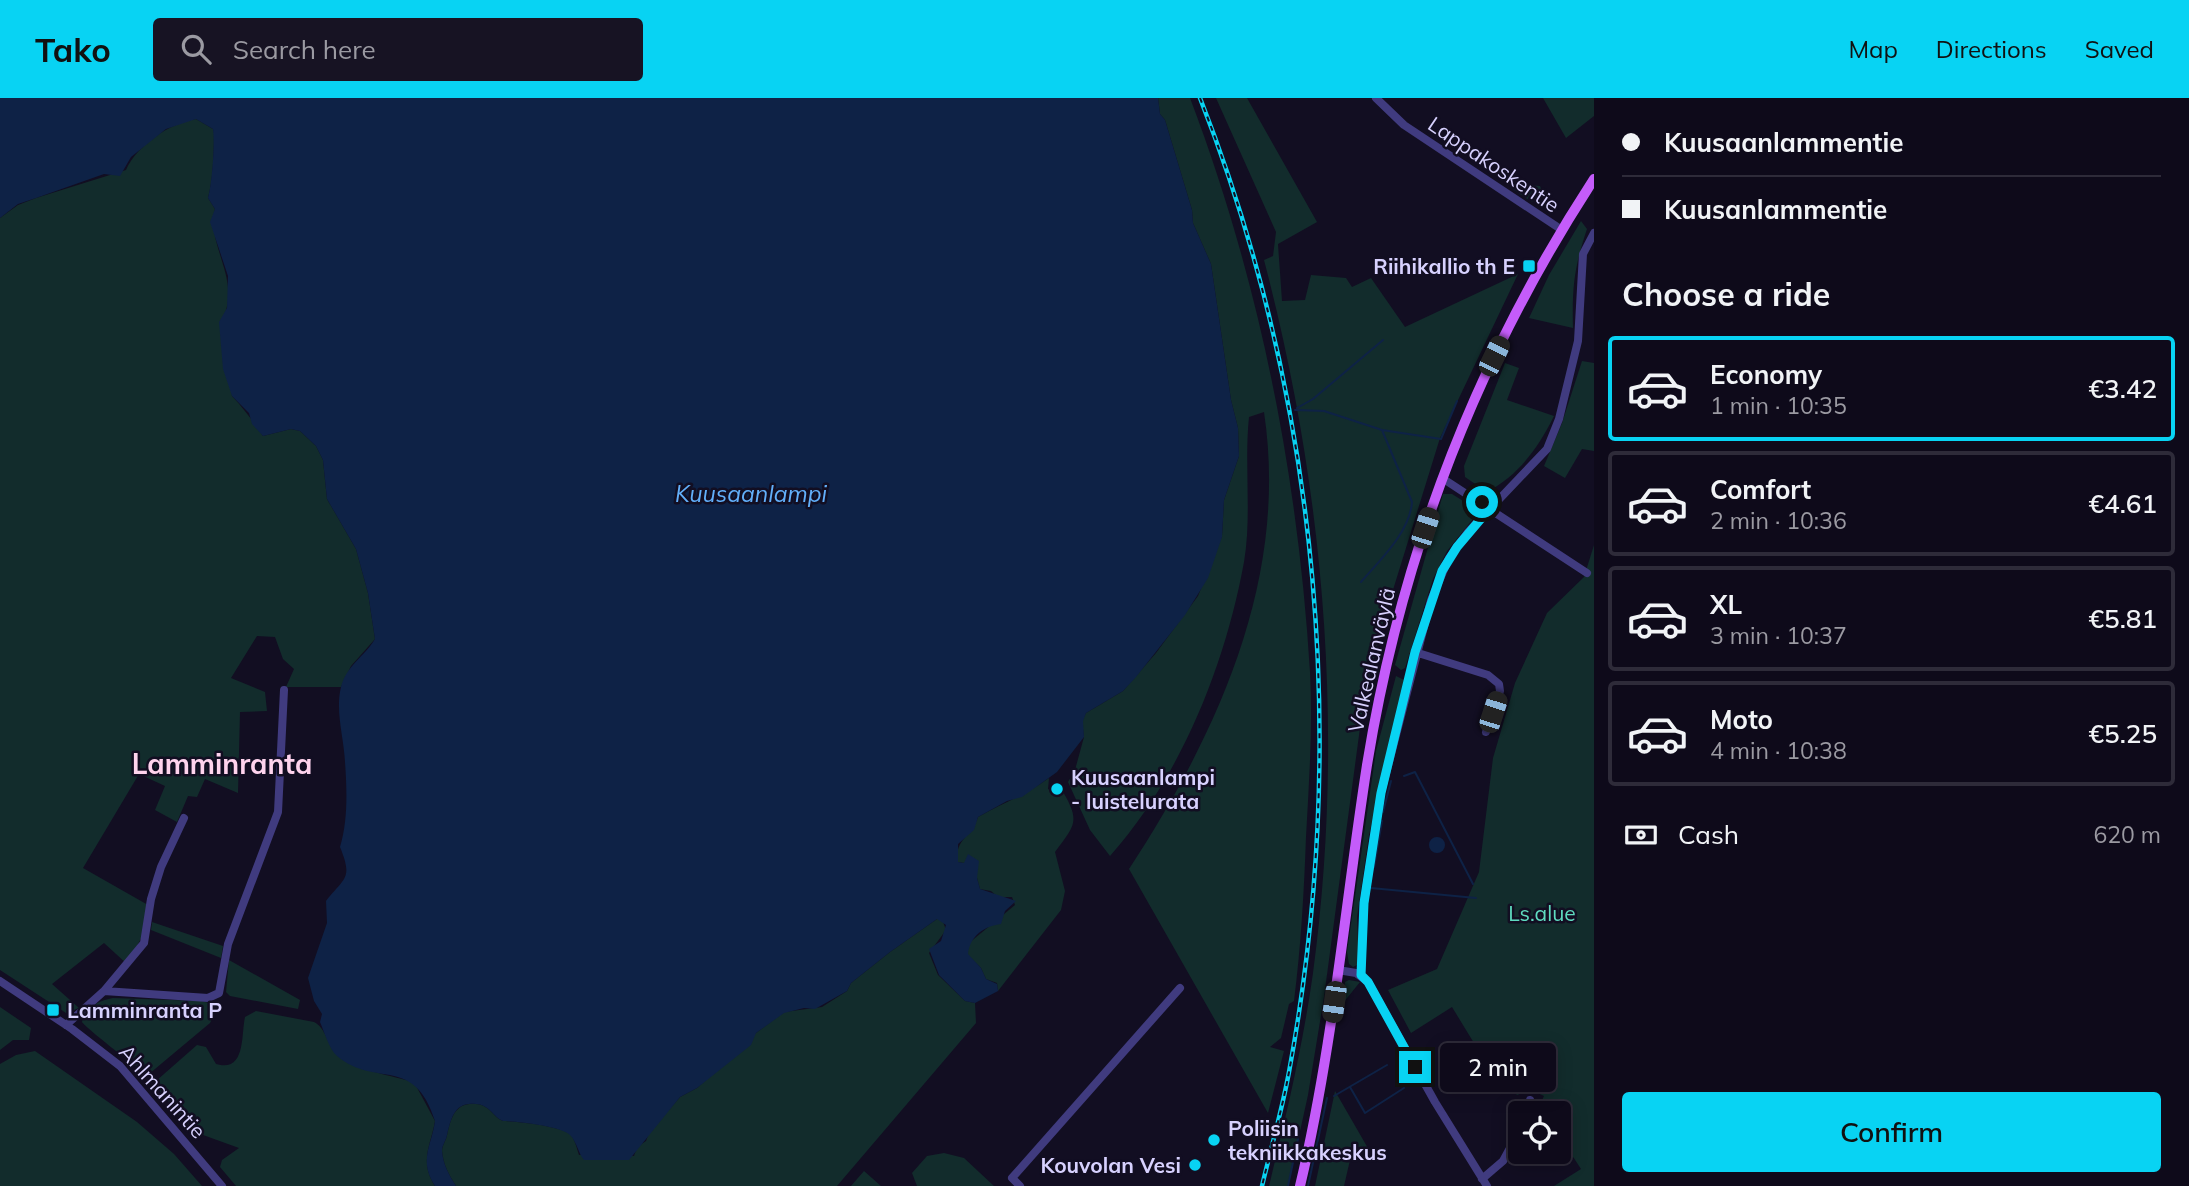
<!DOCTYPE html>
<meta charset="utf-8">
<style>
:root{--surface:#0e0a1a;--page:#171323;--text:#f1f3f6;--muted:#9b9aa2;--line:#2e2b39;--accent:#08d3f3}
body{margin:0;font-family:Mulish,sans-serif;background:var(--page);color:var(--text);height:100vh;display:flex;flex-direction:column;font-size:26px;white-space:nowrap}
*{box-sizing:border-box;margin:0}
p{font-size:23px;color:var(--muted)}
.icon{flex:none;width:38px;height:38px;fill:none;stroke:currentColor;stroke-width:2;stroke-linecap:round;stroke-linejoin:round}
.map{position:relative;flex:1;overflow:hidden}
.side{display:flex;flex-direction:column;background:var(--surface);width:595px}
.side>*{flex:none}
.top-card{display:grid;align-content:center;height:154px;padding:0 28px;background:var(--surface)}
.tools{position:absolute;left:1508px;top:1003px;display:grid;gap:14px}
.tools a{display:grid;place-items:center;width:63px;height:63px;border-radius:7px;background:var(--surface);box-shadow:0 4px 18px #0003,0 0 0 2px var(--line);font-size:35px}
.end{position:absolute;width:32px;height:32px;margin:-16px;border:9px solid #08d3f3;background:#111;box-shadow:0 0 0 4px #111}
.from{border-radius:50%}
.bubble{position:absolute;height:49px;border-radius:7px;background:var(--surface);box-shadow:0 4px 18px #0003,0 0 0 2px var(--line);font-size:23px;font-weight:600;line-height:49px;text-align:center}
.car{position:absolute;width:21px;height:42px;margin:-21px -10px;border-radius:9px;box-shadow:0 0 5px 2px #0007;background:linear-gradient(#222 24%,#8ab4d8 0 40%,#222 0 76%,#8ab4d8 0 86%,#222 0)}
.top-card b{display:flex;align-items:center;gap:24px;height:66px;font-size:26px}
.top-card b+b{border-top:2px solid var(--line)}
.top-card i{width:18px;height:18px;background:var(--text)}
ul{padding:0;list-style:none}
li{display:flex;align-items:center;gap:21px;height:105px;margin:0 14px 10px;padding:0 14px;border:4px solid var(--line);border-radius:7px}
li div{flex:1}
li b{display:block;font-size:26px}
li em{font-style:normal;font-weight:600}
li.active{border-color:var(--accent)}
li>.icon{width:63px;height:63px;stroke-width:1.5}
h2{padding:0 28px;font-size:32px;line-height:84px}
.pay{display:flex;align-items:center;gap:18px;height:77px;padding:0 28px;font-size:26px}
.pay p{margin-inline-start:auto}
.button{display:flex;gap:14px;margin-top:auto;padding:14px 28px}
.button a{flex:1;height:80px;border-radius:7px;background:var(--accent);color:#111;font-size:28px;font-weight:600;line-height:80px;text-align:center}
header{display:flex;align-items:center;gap:42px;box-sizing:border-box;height:98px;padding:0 35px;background:var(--accent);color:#111}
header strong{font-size:33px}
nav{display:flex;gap:38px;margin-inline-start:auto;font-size:24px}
.search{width:490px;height:63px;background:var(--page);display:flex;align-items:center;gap:18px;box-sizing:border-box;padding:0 24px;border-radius:7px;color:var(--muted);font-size:26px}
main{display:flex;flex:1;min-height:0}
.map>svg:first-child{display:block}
.green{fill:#122c2c}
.water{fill:#0e2246}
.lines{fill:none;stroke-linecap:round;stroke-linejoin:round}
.stream{stroke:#0e2246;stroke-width:2}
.minor{stroke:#403b7f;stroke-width:8}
.major{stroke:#c45cfa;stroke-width:10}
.rail-casing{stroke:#08d3f3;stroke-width:4.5}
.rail{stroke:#120e22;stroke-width:2;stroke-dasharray:5;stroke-linecap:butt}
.route{stroke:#08d3f3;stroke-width:9}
.poi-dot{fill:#08d3f3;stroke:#120e22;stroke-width:2.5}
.labels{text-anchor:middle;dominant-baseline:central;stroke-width:5;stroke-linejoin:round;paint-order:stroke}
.street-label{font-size:21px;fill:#d7d1fe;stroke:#120e22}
.poi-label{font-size:21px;font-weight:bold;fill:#d7d1fe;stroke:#120e22;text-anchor:start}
.park-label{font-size:21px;fill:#5fdbc0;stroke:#120e22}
.water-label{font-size:23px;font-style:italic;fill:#62affa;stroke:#120e22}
.district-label{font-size:28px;font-weight:bold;fill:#fed3ed;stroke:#120e22}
</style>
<header>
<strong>Tako</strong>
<div class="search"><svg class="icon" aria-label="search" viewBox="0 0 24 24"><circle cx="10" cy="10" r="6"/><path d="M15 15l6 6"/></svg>Search here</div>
<nav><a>Map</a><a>Directions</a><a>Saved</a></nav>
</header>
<main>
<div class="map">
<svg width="1594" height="1088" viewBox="0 0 1594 1088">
<rect width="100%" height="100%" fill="#120e22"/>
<!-- green -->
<path class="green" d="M1158 0H1190C1260 184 1298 378 1310 574 1313 629 1309 684 1306 739 1304 794 1301 848 1294 903L1289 906 1281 940 1270 949 1284 953 1268 1015 1129 771C1218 635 1289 480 1264 314L1249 319C1244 367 1252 417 1244 464 1225 568 1181 678 1110 758L1090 732 1068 684 1075 672 1084 639 1082 623 1086 615 1123 593 1156 555 1198 498 1222 438 1224 402 1239 358 1238 330 1231 302 1211 166 1193 125 1192 112 1165 22 1160 16Z
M1216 0H1247L1317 124 1278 146 1282 203 1305 202 1311 177 1346 180 1352 189 1371 180 1405 229 1518 176 1440 340 1384 521 1364 600 1324 899 1308 997 1288 1088H1269C1286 1018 1303 947 1313 875 1345 637 1325 394 1264 162L1273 158 1276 134Z
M1543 0H1594V18L1566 40Z
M196 21 213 31 214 35C214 54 213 83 208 100L215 111C206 146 240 180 224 218L232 298C244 311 253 323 263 338L291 331 300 333 316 348 323 362 327 401 356 451 368 495 375 541 351 568 341 589H286L294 571 283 561 275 539 257 538 231 580 265 594 267 613 240 614 238 695 205 681 197 699 188 698 177 724 155 712 165 688 139 676 83 770 148 807 143 837 127 866 104 845 52 886 79 910 66 915 0 872V120L18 107 36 100 126 72C137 47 170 25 196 21Z
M1512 86 1540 88 1544 99 1532 104 1511 90Z
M1581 123 1587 131C1574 170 1572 189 1573 230L1529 220 1549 177Z
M1582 263 1594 265V353L1582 351 1565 380 1544 368 1562 325Z
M1505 265 1519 270 1507 302 1554 318C1538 350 1519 377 1487 394L1465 379 1464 368Z
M1443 396H1452L1476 411 1477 416 1447 453 1433 481 1405 570 1401 572 1395 567Z
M1594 447V1088H1554L1581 1071 1566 1048 1559 1044V1015H1536L1544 998 1525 989 1518 997 1502 991 1452 909 1411 935 1388 892 1437 871 1479 774 1493 660 1515 585 1547 515 1584 479Z
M1396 578 1404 582 1369 737 1357 819 1359 866 1353 869 1349 866 1347 854 1376 653Z
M1049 680 1048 691 1063 694C1081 724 1074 728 1055 754L1065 793 1061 812 998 893 997 885 986 881 981 870 967 856 969 845 1015 807 1012 799H998L991 793 980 791 977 780 964 765 958 764C953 744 972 737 978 719 1003 705 1027 696 1049 680Z
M937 821H942L946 832 929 855 938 877 965 903 975 905 976 925 837 1088H456C449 1077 443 1066 442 1053 442 1047 446 1043 447 1037 451 1020 455 1004 476 1006 490 1007 492 1018 503 1023 515 1023 561 1028 570 1036 575 1041 577 1051 579 1057L634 1058 637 1049 646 1043 649 1035 680 999 697 990 756 935 784 914 822 909 847 893 851 885 890 854Z
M152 824 223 848 221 860 151 832Z
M229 862 300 902 298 911 230 898 226 894Z
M1349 882 1360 884 1343 905 1345 884Z
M113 900 201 903 209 905 215 915 210 925 149 976C144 976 86 930 82 924 84 910 100 902 113 900Z
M0 909 31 930 29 942H13L0 952Z
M256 913 314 924C326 930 327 946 336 956 348 970 396 979 414 984L435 1023C431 1047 419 1063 435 1088H236L220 1069 222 1062 239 1050 192 1033 156 988V983L197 947 206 949 216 966C246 975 241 937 245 919Z
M35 953 137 1024 174 1056 202 1088H0V966L16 957Z
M1335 993 1369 1052 1350 1062 1344 1088H1315Z
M944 1055 964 1060 994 1088H917L912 1075 927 1058Z
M864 1073 881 1088H851Z"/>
<!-- water -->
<path class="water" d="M0 0H1158L1160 16 1165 22 1192 112 1193 125 1211 166 1231 302 1238 330 1239 358 1224 402 1222 439 1208 480 1185 517 1136 579 1123 593 1086 615 1083 623 1084 639 1057 674 1022 699 1007 703 978 719 974 732 958 746V764L964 765 968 756 979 763 977 780 980 791 1016 803 1005 813 1001 826C984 828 970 838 968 856L981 870 986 881 997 886 998 893 975 905 965 903 939 877 929 851 941 843 946 827 937 821 890 854 851 885 847 893 815 911 804 910 784 915 756 935 751 947 697 990 680 999 629 1062H584C578 1055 577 1044 570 1037 562 1028 516 1023 503 1023 492 1018 490 1007 476 1006 455 1003 451 1020 447 1037 446 1043 442 1047 442 1053 443 1066 449 1077 456 1088H435C418 1062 432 1047 435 1023 414 956 377 991 337 958 329 951 324 933 320 924L322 916 314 903 308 880 327 825 326 803C345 779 353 781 340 749 348 723 347 692 345 664 344 640 335 613 341 589 346 568 365 558 375 541L368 495 356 451 327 401 323 362 316 348 300 333 291 331 263 338 252 326 249 315 232 298 223 271 219 224 227 210 228 178 210 124 215 111 208 100C212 86 215 46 213 31L196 21 166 31 131 59 120 78 104 76 36 100 18 106 0 120Z
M1429 747a8 8 0 1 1 16 0a8 8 0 1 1-16 0Z"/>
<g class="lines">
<!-- stream -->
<path class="stream" d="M1297 310 1313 301 1383 242
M1295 312 1324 313 1382 332 1441 341 1457 303
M1361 484C1380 462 1410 434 1412 404L1382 332
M1404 678 1415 674 1473 786
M1383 714 1391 683
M1374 769 1382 723
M1371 790 1476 800
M1350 989 1365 1015 1404 990
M1334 998 1387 967
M1288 1088 1298 1041
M1308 1088 1327 1000"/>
<!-- minor -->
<path class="minor" d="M1376 0 1404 27 1562 132
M1442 380 1587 475
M1415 554 1488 577 1499 586 1500 593 1486 634
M1338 872 1356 875 1368 884 1435 1004 1487 1088
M1361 877 1364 805 1381 695 1431 502 1449 460 1468 434 1547 351 1559 321 1578 243 1583 156 1594 135
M0 883 72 931 120 968 222 1088
M104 893 144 845 151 801 161 769 184 720
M66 927 104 893 208 900 219 895 228 846 278 714 284 592
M1528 1015 1530 1002
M1482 1081 1503 1063 1521 1030
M1020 1088 1012 1080 1180 890"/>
<!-- major -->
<path class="major" d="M1300 1088C1333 950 1345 808 1367 667 1401 457 1478 259 1594 81"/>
<!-- rail casing -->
<g class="rail-casing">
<path id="rail" d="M1200 0C1321 308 1349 650 1289 974 1282 1012 1271 1050 1262 1088"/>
</g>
<!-- rail -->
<use href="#rail" class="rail"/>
</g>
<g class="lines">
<!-- route -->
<path class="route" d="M1415 969 1368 884 1361 877 1364 805 1381 695 1415 554 1442 473 1457 449 1490 410 1482 404"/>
</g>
<!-- markers -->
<g class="poi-dot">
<rect x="1522" y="161" width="14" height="14" rx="3.5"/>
<circle cx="1057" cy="691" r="7"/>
<rect x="46" y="905" width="14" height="14" rx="3.5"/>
<circle cx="1214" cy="1042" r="7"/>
<circle cx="1195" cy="1067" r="7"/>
</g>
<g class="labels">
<!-- street labels -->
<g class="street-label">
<text transform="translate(1494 66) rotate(34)">Lappakoskentie</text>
<text transform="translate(1371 562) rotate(-77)">Valkealanväylä</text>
<text transform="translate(163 993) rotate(48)">Ahlmanintie</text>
</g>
<!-- poi labels -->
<g class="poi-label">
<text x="1515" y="168" text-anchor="end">Riihikallio th E</text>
<text x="1071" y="679">Kuusaanlampi<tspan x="1071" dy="24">- luistelurata</tspan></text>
<text x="67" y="912">Lamminranta P</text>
<text x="1228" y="1030">Poliisin<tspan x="1228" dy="24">tekniikkakeskus</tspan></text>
<text x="1181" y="1067" text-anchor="end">Kouvolan Vesi</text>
</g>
<!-- park labels -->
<g class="park-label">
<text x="1542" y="815">Ls.alue</text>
</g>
<!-- water labels -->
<g class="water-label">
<text x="751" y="395">Kuusaanlampi</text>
</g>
<!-- district labels -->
<g class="district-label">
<text x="222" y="665">Lamminranta</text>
</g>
</g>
</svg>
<div class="tools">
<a><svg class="icon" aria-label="locate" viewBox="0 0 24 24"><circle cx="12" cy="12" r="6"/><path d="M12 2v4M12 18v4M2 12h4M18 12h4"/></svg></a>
</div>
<i class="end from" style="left:1482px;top:404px"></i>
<i class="end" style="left:1415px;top:969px"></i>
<div class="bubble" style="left:1440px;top:945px;width:116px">2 min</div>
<i class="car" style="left:1494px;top:258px;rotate:26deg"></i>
<i class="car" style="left:1425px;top:430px;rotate:18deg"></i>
<i class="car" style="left:1493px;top:614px;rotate:18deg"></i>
<i class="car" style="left:1334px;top:904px;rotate:188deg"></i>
</div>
<section class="side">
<div class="top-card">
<b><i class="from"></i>Kuusaanlammentie</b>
<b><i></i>Kuusanlammentie</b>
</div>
<h2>Choose a ride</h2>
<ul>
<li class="active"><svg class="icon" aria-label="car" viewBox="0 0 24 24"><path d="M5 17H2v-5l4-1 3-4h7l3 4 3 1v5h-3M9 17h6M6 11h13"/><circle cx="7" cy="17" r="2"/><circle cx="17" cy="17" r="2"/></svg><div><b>Economy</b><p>1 min · 10:35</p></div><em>€3.42</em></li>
<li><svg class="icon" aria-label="car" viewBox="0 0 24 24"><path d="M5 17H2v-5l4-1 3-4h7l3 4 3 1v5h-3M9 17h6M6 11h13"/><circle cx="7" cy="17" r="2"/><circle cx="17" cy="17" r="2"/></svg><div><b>Comfort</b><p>2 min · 10:36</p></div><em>€4.61</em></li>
<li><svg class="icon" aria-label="car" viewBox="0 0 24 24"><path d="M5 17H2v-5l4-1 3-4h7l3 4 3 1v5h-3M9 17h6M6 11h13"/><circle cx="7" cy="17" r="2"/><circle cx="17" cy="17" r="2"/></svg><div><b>XL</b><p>3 min · 10:37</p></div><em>€5.81</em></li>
<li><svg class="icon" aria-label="car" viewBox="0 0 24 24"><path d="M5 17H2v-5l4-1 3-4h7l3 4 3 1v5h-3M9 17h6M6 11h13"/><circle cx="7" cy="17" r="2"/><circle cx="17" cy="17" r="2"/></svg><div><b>Moto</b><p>4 min · 10:38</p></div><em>€5.25</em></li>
</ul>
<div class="pay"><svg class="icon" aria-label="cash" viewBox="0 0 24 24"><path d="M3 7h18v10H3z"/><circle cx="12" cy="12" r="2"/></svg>Cash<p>620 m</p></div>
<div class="button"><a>Confirm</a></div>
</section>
</main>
